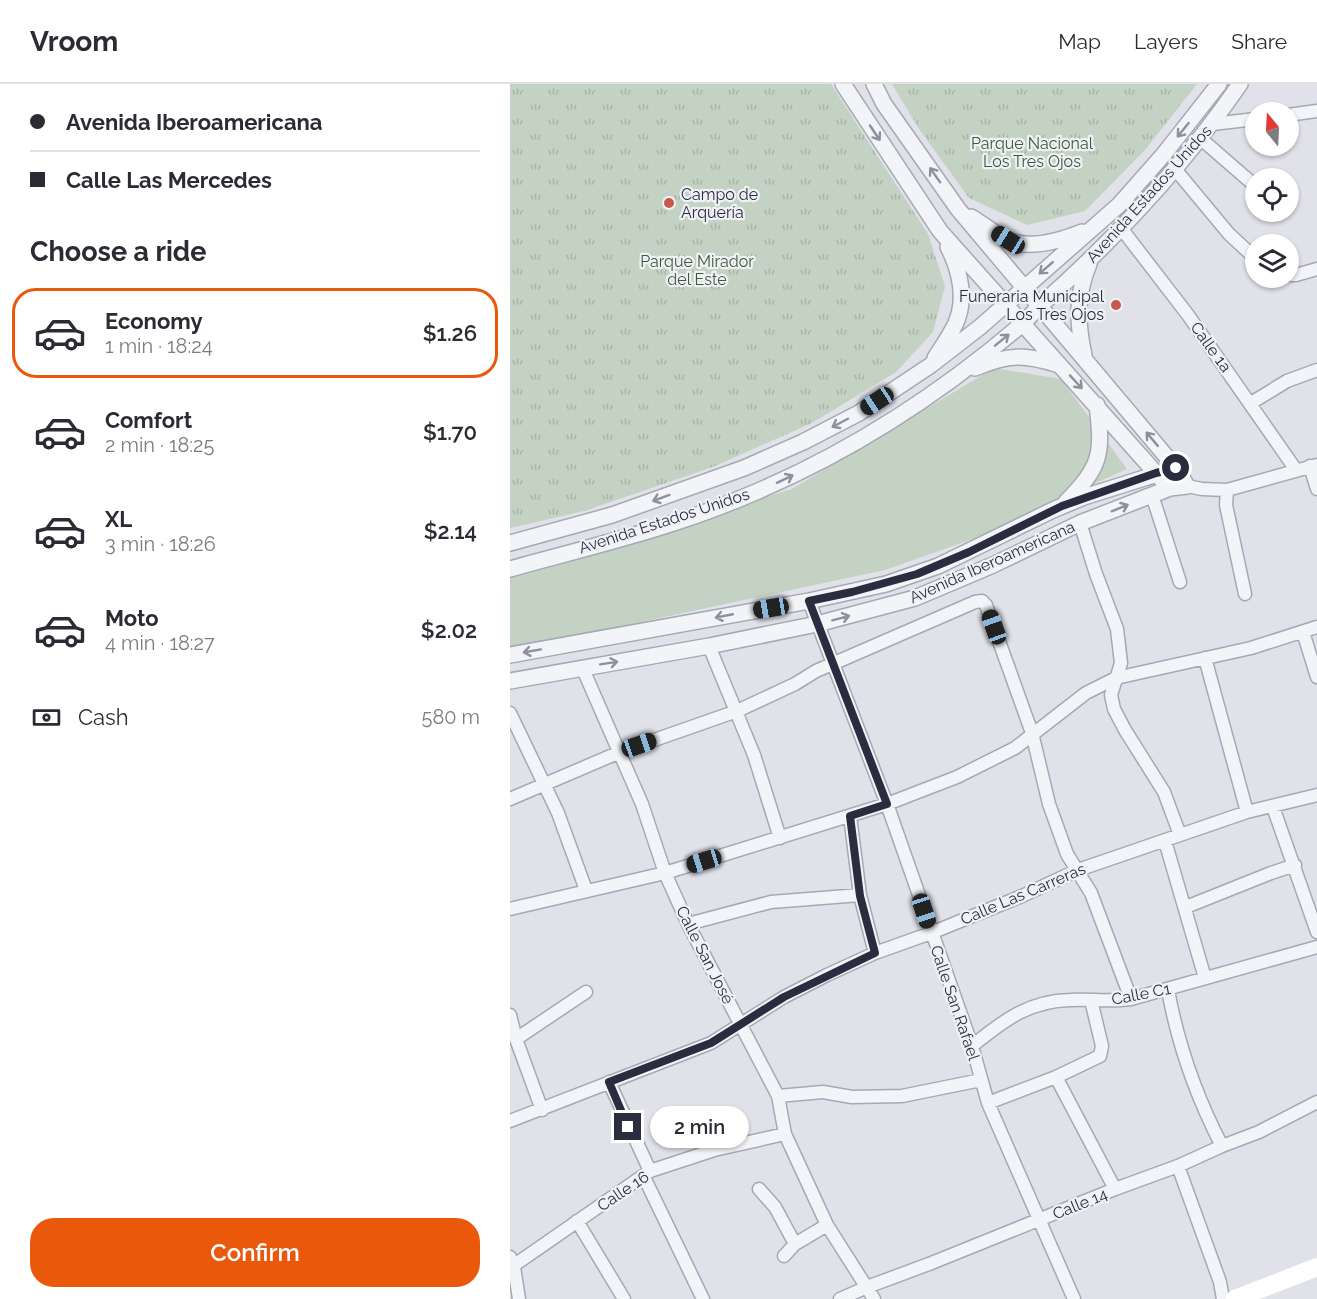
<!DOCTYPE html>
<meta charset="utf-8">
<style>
:root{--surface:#fff;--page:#f2f2f3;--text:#2b2b33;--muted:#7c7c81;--line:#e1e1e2;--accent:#ea580c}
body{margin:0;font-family:Raleway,sans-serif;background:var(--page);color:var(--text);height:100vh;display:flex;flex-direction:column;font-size:22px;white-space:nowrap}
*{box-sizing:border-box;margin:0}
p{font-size:20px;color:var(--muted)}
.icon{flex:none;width:33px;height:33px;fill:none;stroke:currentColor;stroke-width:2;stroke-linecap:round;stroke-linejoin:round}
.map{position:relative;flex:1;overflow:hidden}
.details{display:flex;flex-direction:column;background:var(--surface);width:510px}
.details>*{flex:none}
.hud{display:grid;align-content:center;height:132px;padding:0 30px;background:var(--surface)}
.needle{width:39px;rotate:342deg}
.buttons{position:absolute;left:735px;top:18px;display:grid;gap:12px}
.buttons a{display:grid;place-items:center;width:54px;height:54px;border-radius:50%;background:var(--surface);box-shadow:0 2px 4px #0004;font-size:30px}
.end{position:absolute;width:27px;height:27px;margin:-14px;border:8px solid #2a2d40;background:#fff;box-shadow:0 0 0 3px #fff}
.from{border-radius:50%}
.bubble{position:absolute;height:42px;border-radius:21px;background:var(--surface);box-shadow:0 2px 4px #0004;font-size:20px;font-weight:600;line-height:42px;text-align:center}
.car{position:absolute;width:18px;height:36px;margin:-18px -9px;border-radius:8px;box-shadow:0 0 4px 2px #0007;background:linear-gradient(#222 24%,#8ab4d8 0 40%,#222 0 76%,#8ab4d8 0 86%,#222 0)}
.hud b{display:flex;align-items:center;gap:21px;height:57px;font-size:22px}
.hud b+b{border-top:2px solid var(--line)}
.hud i{width:15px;height:15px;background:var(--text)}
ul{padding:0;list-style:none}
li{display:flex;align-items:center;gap:18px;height:90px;margin:0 12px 9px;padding:0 18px;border:3px solid transparent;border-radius:24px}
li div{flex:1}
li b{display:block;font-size:22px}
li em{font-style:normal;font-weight:600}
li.on{border-color:var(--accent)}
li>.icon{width:54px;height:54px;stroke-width:1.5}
h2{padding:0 30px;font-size:27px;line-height:72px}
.pay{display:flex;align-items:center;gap:15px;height:66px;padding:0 30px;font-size:22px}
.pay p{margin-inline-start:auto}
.button{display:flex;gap:12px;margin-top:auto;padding:12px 30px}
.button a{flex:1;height:69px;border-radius:24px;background:var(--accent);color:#fff;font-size:24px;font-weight:600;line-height:69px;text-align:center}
header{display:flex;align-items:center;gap:36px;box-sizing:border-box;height:84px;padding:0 30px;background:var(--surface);border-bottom:2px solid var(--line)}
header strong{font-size:28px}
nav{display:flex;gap:33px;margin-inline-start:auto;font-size:21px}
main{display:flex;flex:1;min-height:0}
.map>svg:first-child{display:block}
.grass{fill:#c3d2c2}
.park{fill:url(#park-tufts)}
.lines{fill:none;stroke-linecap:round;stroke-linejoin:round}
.minor-casing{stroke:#a6a8b3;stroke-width:15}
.tertiary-casing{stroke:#a6a8b3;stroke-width:18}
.minor{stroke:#f3f4f7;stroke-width:12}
.tertiary{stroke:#f3f4f7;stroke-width:15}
.secondary{stroke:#fff;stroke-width:18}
.oneway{stroke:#8e909c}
.route{stroke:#2a2d40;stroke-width:8}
.poi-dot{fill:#c8574c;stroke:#f0f1f6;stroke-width:2}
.labels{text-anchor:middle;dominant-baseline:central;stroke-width:4.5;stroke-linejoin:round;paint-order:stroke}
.park-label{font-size:16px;fill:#385b3a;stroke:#f0f1f6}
.poi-label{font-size:16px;fill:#2a2d40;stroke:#f0f1f6;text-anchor:start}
.street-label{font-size:16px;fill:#2a2d40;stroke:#f0f1f6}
</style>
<header>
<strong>Vroom</strong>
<nav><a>Map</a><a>Layers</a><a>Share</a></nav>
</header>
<main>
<section class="details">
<div class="hud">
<b><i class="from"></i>Avenida Iberoamericana</b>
<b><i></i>Calle Las Mercedes</b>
</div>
<h2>Choose a ride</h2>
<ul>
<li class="on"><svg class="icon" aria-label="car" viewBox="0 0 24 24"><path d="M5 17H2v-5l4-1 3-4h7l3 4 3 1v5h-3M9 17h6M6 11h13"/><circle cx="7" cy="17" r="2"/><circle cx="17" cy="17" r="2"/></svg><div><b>Economy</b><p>1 min · 18:24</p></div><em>$1.26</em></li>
<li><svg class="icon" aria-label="car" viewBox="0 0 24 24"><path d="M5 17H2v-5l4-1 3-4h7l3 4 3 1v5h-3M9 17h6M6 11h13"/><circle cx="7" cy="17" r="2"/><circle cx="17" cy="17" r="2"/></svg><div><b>Comfort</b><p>2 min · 18:25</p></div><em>$1.70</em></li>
<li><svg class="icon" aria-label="car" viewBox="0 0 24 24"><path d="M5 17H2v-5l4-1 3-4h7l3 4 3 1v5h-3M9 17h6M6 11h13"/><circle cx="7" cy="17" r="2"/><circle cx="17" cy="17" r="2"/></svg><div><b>XL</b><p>3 min · 18:26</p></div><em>$2.14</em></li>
<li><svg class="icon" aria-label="car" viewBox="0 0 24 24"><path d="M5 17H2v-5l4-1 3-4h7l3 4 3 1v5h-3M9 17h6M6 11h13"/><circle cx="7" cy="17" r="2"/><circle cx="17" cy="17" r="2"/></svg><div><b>Moto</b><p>4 min · 18:27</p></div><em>$2.02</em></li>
</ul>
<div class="pay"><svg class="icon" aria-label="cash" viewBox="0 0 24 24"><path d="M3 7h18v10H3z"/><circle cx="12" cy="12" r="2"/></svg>Cash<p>580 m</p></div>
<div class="button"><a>Confirm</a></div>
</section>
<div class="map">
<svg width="807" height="1215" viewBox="0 0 807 1215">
<defs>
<pattern id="park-tufts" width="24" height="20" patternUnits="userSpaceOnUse" patternTransform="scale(1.5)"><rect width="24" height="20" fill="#c3d2c2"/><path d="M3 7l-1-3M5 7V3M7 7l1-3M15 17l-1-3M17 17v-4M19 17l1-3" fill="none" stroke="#a8b5a8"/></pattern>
</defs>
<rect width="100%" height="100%" fill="#e1e2e9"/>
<!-- grass -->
<path class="grass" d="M484 284 551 295 617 385 463 455 375 486 0 566V493L282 405Z"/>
<!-- park -->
<path class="park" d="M0 0H321L418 150 435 202 423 248 386 288 302 339 203 383 74 427 0 444Z
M382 0H687L635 66 575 127 517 141 459 114 409 45Z"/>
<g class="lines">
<!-- minor casing -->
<g class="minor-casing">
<path id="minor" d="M778 31 807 27
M702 40 746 35
M690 54 743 100
M665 85 719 150 746 175
M611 144 678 231 786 386
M778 191H786L807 185
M741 319 777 297 807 286
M800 382 807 405
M677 402 692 405 717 406 807 381
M717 406 716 421 735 510
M642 411 670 498
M570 439 586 490 607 545 611 579 601 611 604 625 615 646 654 708 670 751
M299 517 377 720 462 962 478 1019 564 1215
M793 548 807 593
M199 562 244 671 270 754
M695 574 737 728
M72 583 132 720 155 789 178 840 268 1012 275 1050 317 1141 364 1215
M0 629 48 729 76 806
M0 715 110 668 227 627 285 600 306 587 465 518 472 517 476 521 522 649 539 720 557 770 581 809 621 915
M763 723 807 848
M340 732 350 811 365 869
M655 757 695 894
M676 823 761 789 785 781
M0 825 155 789 377 720 447 693 505 664 576 609 606 594 741 564 807 543
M178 840 261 818 350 811
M658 906C668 961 686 1012 712 1062
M0 931 6 955 32 1026
M6 955 76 908
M462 962C493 937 518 917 560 916 581 915 600 918 621 915L807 863
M546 993 605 1105
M99 998 140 1087
M268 1012 313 1008 342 1013 392 1012 466 997 472 999
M478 1019 546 993 590 972 592 962 581 916
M0 1037 201 959 274 913 317 891 365 869 421 849 512 812 568 786 737 728 807 711
M668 1082 710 1198 713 1215
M134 1093 193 1215
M249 1105 265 1123 285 1160
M67 1137 114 1215
M274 1172 285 1160 317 1141
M0 1173 4 1183 9 1215
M0 1184 140 1087 204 1066 275 1050
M330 1215 357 1203 419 1180 605 1105 668 1082 712 1062 749 1048 807 1018"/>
</g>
<!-- tertiary casing -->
<g class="tertiary-casing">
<path id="tertiary" d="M333 0 430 147 652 396
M461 133C473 140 485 150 497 156 521 166 550 157 572 148
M574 271C567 239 566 211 579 180
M425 274C432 263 439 253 445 241 457 216 450 186 438 163
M465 284C499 270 514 270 549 281
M556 418C591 382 593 371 587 321
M0 459 102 431 234 384 293 358 349 329 421 281 470 243 609 121 654 70 709 0
M0 485C78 463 159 445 234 413 334 372 429 311 511 241 519 234 525 226 533 219 607 153 674 81 730 0
M0 571 299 517 376 500 428 482 543 426 574 413 666 384
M0 597 199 562 307 540 405 514 483 481 570 439 660 404 677 402 666 384 448 125 374 20 364 0"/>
</g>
<!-- minor -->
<use href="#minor" class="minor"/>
<!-- tertiary -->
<use href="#tertiary" class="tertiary"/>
<!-- secondary -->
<path class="secondary" d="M725 1215 807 1183"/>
</g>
<!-- one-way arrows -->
<defs><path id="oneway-shaft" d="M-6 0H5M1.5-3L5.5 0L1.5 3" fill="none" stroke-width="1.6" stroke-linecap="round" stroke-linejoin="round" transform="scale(1.5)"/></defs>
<g class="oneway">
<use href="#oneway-shaft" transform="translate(673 46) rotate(129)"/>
<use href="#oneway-shaft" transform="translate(365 49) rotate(56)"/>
<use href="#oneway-shaft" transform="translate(425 91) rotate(-125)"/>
<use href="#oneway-shaft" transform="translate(536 184) rotate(139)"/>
<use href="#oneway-shaft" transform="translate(492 256) rotate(-39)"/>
<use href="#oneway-shaft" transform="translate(566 298) rotate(47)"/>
<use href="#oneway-shaft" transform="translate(330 339) rotate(152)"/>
<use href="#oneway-shaft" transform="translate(642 355) rotate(-130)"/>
<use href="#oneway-shaft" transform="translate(275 395) rotate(-25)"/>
<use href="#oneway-shaft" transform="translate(151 414) rotate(160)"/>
<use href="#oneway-shaft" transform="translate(610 424) rotate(-22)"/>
<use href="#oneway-shaft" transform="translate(214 532) rotate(169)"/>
<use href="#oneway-shaft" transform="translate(331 534) rotate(-15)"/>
<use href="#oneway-shaft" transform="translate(22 567) rotate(170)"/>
<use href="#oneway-shaft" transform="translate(99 579) rotate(-9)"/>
</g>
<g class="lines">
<!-- route -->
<path class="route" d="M118 1043 99 998 201 959 274 913 365 869 350 812 340 732 377 720 299 517 342 508 407 490 459 468 552 422 646 389 666 384"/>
</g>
<!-- markers -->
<g class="poi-dot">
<circle cx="159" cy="119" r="6"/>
<circle cx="606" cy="221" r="6"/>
</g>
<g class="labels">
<!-- park labels -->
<g class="park-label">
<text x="522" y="59">Parque Nacional<tspan x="522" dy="18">Los Tres Ojos</tspan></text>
<text x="187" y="177">Parque Mirador<tspan x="187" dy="18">del Este</tspan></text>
</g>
<!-- poi labels -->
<g class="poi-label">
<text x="171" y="110">Campo de<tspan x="171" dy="18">Arquería</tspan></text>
<text x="594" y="212" text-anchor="end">Funeraria Municipal<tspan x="594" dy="18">Los Tres Ojos</tspan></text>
</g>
<!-- street labels -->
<g class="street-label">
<text transform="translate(639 110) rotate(-48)">Avenida Estados Unidos</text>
<text transform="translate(701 263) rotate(54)">Calle 1a</text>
<text transform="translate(154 437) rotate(-18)">Avenida Estados Unidos</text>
<text transform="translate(482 478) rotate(-24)">Avenida Iberoamericana</text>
<text transform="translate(513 810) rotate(-23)">Calle Las Carreras</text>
<text transform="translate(195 871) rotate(63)">Calle San José</text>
<text transform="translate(631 910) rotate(-11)">Calle C1</text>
<text transform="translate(445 919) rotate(71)">Calle San Rafael</text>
<text transform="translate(113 1107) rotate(-34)">Calle 16</text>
<text transform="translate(570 1120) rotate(-22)">Calle 14</text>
</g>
</g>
</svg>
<div class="buttons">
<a><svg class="needle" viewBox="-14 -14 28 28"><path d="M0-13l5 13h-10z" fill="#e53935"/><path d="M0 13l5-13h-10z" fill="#7c7c81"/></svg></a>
<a><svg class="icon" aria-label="locate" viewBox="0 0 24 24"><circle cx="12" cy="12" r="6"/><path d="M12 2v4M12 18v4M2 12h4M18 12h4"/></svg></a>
<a><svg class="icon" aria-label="layers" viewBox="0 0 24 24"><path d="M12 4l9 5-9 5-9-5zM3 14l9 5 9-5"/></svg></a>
</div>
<i class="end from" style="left:666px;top:384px"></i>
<i class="end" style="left:118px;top:1043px"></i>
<div class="bubble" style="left:140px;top:1022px;width:99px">2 min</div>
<i class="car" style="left:498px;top:156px;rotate:302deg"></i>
<i class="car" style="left:367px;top:317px;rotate:237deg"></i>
<i class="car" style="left:261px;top:524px;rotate:261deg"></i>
<i class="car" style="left:484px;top:543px;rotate:340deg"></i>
<i class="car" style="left:129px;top:661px;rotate:71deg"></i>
<i class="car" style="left:194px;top:777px;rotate:253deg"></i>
<i class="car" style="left:414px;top:827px;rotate:162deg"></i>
</div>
</main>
